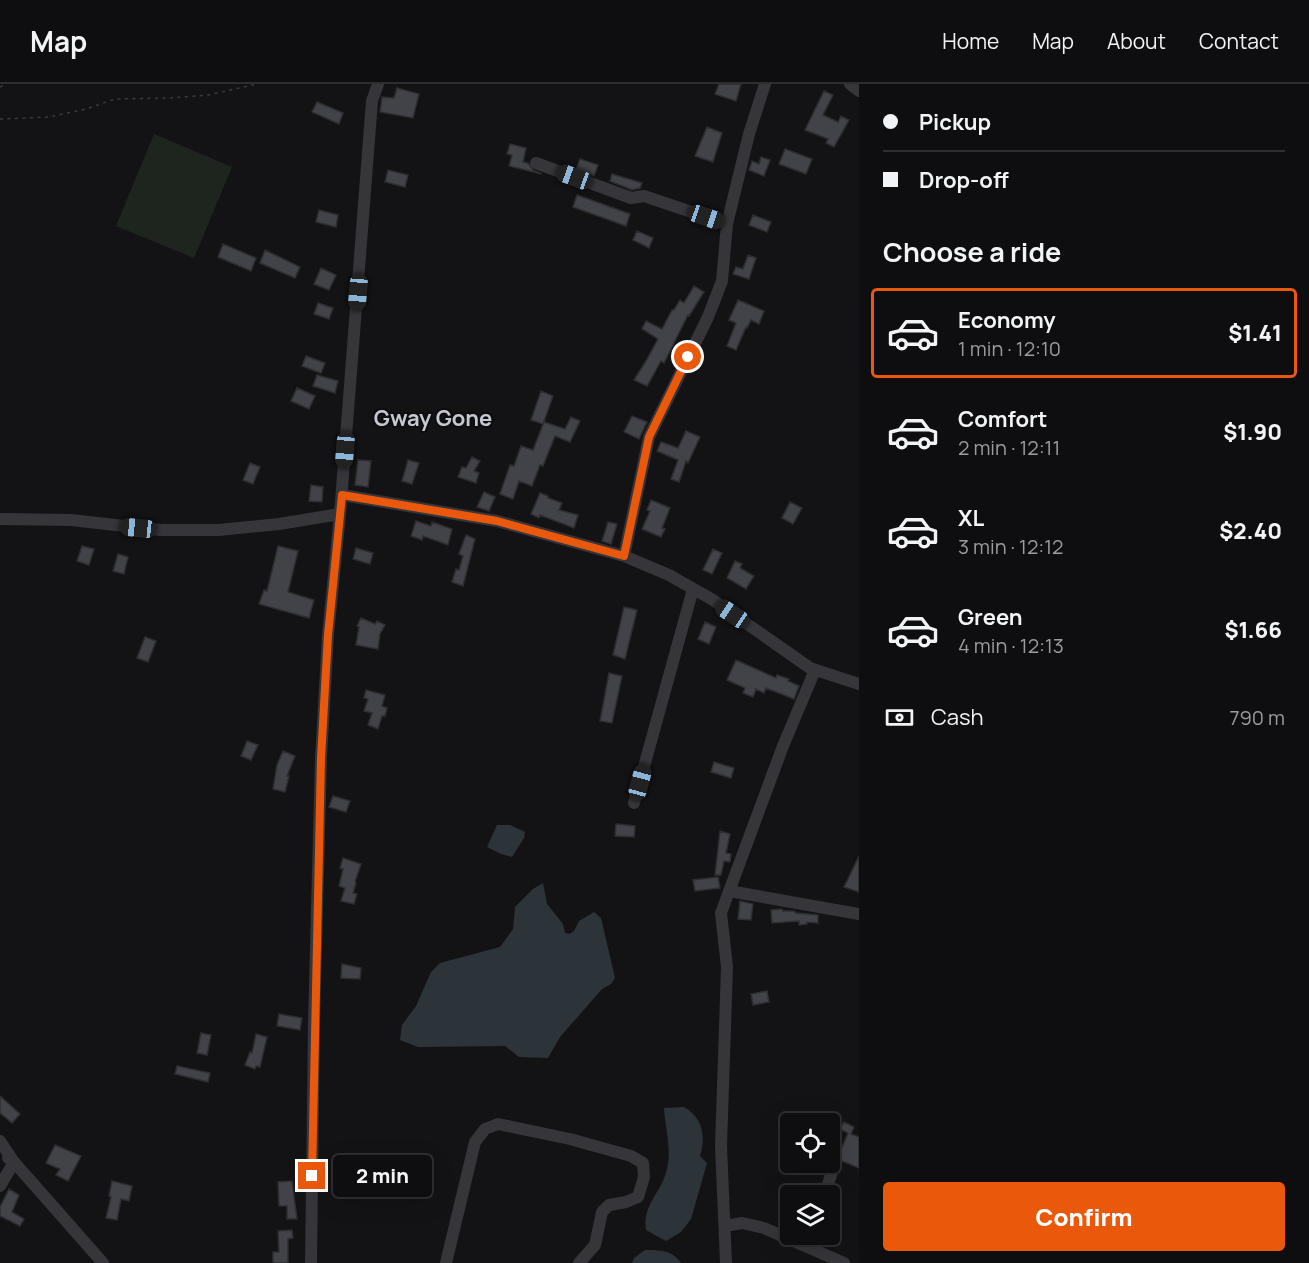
<!DOCTYPE html>
<meta charset="utf-8">
<style>
:root{--surface:#0e0e10;--page:#171719;--text:#f1f3f6;--muted:#9b9c9f;--line:#2e2e30;--accent:#ea580c}
body{margin:0;font-family:Manrope,sans-serif;background:var(--page);color:var(--text);height:100vh;display:flex;flex-direction:column;font-size:22px;white-space:nowrap}
*{box-sizing:border-box;margin:0}
p{font-size:20px;color:var(--muted)}
.icon{flex:none;width:33px;height:33px;fill:none;stroke:currentColor;stroke-width:2;stroke-linecap:round;stroke-linejoin:round}
.map{position:relative;flex:1;overflow:hidden}
.side{display:flex;flex-direction:column;background:var(--surface);width:450px}
.side>*{flex:none}
.hud{display:grid;align-content:center;height:132px;padding:0 24px;background:var(--surface)}
.tools{position:absolute;left:780px;top:1029px;display:grid;gap:12px}
.tools a{display:grid;place-items:center;width:60px;height:60px;border-radius:6px;background:var(--surface);box-shadow:0 6px 24px #0002,0 0 0 2px var(--line);font-size:30px}
.end{position:absolute;width:27px;height:27px;margin:-14px;border:8px solid #ea580c;background:#fff;box-shadow:0 0 0 3px #fff}
.from{border-radius:50%}
.bubble{position:absolute;height:42px;border-radius:6px;background:var(--surface);box-shadow:0 6px 24px #0002,0 0 0 2px var(--line);font-size:20px;font-weight:800;line-height:42px;text-align:center}
.car{position:absolute;width:18px;height:36px;margin:-18px -9px;border-radius:8px;box-shadow:0 0 4px 2px #0007;background:linear-gradient(#222 24%,#8ab4d8 0 40%,#222 0 76%,#8ab4d8 0 86%,#222 0)}
.hud b{display:flex;align-items:center;gap:21px;height:57px;font-size:22px}
.hud b+b{border-top:2px solid var(--line)}
.hud i{width:15px;height:15px;background:var(--text)}
ul{padding:0;list-style:none}
li{display:flex;align-items:center;gap:18px;height:90px;margin:0 12px 9px;padding:0 12px;border:3px solid transparent;border-radius:6px}
li div{flex:1}
li b{display:block;font-size:22px}
li em{font-style:normal;font-weight:800}
li.selected{border-color:var(--accent)}
li>.icon{width:54px;height:54px;stroke-width:1.5}
h2{padding:0 24px;font-size:27px;line-height:72px}
.pay{display:flex;align-items:center;gap:15px;height:66px;padding:0 24px;font-size:22px}
.pay p{margin-inline-start:auto}
.primary-button{display:flex;gap:12px;margin-top:auto;padding:12px 24px}
.primary-button a{flex:1;height:69px;border-radius:6px;background:var(--accent);color:#fff;font-size:24px;font-weight:800;line-height:69px;text-align:center}
header{display:flex;align-items:center;gap:36px;box-sizing:border-box;height:84px;padding:0 30px;background:var(--surface);border-bottom:2px solid var(--line)}
header strong{font-size:28px}
nav{display:flex;gap:33px;margin-inline-start:auto;font-size:21px}
main{display:flex;flex:1;min-height:0}
.map>svg:first-child{display:block}
.green{fill:#1e251f}
.water{fill:#2c343a}
.building{fill:#424348;stroke:#2e2d31;stroke-width:1.5}
.lines{fill:none;stroke-linecap:round;stroke-linejoin:round}
.path{stroke:#3b3c41;stroke-width:1.5;stroke-dasharray:3 4.5;stroke-linecap:butt}
.minor{stroke:#35353a;stroke-width:12}
.route{stroke:#ea580c;stroke-width:8}
.labels{text-anchor:middle;dominant-baseline:central;stroke-width:4.5;stroke-linejoin:round;paint-order:stroke}
.district-label{font-size:22px;font-weight:bold;fill:#c6c9d1;stroke:#0e0e10}
</style>
<header>
<strong>Map</strong>
<nav><a>Home</a><a>Map</a><a>About</a><a>Contact</a></nav>
</header>
<main>
<div class="map">
<svg width="859" height="1179" viewBox="0 0 859 1179">
<rect width="100%" height="100%" fill="#131315"/>
<!-- green -->
<path class="green" d="M154 50 232 83 194 174 116 142Z"/>
<!-- water -->
<path class="water" d="M497 741H510L525 748 524 754 512 773 501 770 487 763Z
M543 799 547 820 563 840 565 849 569 850 574 847 579 837 594 828 601 834 615 894 611 900 602 905 560 953 548 974 519 973 505 962 418 963 400 956 402 941 416 922 431 888 440 879 500 863 513 845 515 823 533 805Z
M684 1023C703 1034 706 1052 700 1072L707 1079 691 1135 681 1148 666 1157 646 1146C642 1121 662 1108 667 1085 672 1066 665 1043 664 1024Z
M645 1166C659 1166 673 1166 681 1179H632L634 1174Z"/>
<!-- building -->
<path class="building" d="M719 0H741L736 17 715 10Z
M397 4 419 10 413 34 380 28 382 13 394 14Z
M824 7 833 11 823 31 838 38 841 32 849 36 834 63 826 59 828 55 805 46Z
M317 18 343 29 339 40 312 28Z
M707 43 722 49 713 78 695 72Z
M510 60 526 64 523 78 528 79 533 86 542 90 509 82 512 71 507 70Z
M785 65 812 75 806 90 779 80Z
M761 73 770 76 764 92 749 86 752 77 759 80Z
M580 75 598 81 594 92 576 85Z
M388 86 408 91 405 103 385 98Z
M612 90 642 99 640 104 632 106 610 97Z
M577 111 630 130 626 142 573 123Z
M319 126 338 131 336 143 316 138Z
M753 131 771 138 767 148 749 141Z
M637 147 653 154 649 164 633 156Z
M223 160 256 174 251 187 218 173Z
M265 166 300 183 295 194 260 179Z
M748 171 756 174 749 195 733 190 736 183 743 185Z
M321 184 336 191 329 206 314 200Z
M694 202 704 208 689 232 688 231 664 279 661 277 647 302 634 296 646 277 658 255 642 245 646 237 662 245 672 226H674L680 216 684 219Z
M738 216 764 227 759 240 751 236 747 244 746 243 736 266 727 262 736 239 729 236Z
M318 219 333 224 329 235 314 230Z
M306 272 325 279 321 289 302 282Z
M317 291 338 297 335 309 313 302Z
M297 304 315 312 309 325 291 317Z
M541 307 553 312 543 340 531 336Z
M632 332 647 338 639 355 624 348Z
M571 333 580 337 570 358 555 352 543 382 540 381 532 402 519 397 513 415 500 410 510 381 514 382 521 362 533 366 544 338 565 345Z
M686 347 700 353 688 379 686 377 679 398 671 395 678 376 657 367 661 358 678 364Z
M472 373 480 377 474 387 479 389 476 399 458 393 462 383 466 384Z
M358 376 371 377 368 403 355 401Z
M408 376 419 379 412 400 402 397Z
M250 379 260 383 253 400 243 396Z
M311 401 323 403 322 418 309 417Z
M484 408 495 413 489 427 477 423Z
M540 409 548 412V414L562 419 559 426 578 431 574 444 540 431 539 434 531 430Z
M651 416 670 424 662 444 665 445 661 453 642 445 650 427 647 426Z
M790 418 802 424 793 440 782 434Z
M416 437 431 442 432 438 452 445 448 461 423 452 422 456 411 452Z
M608 438 617 440 611 460 602 457Z
M466 451 475 455 463 502 452 498 456 485 459 486 463 472 459 470Z
M82 462 94 465 89 481 77 477Z
M278 462 298 467 288 508 314 516 309 534 259 520 264 506 267 507Z
M356 464 373 469 370 480 353 475Z
M713 465 722 469 712 490 703 486Z
M118 470 128 473 124 490 113 487Z
M735 477 742 480 740 484 754 492 746 505 727 494Z
M624 523 637 526 625 575 613 571Z
M361 534 375 540 377 537 385 541 380 550 378 565 356 561 359 543 357 542Z
M705 538 716 543 709 560 698 555Z
M145 553 156 557 148 578 137 574Z
M736 576 776 594 777 591 789 595 788 597 799 602 794 615 766 604 764 609 756 605 753 613 743 609 745 604 727 596Z
M609 589 622 592 612 639 600 637Z
M366 606 385 611 382 622 387 624 385 632H382L378 645 368 641 372 629 364 627 368 615 364 614Z
M247 657 258 661 251 676 241 672Z
M283 667 295 672 287 692H289L285 708 273 705 277 681Z
M714 678 734 684 731 694 711 688Z
M333 712 350 717 346 728 329 723Z
M616 740 635 742 634 753 615 752Z
M720 747 730 750 726 769 731 770 730 778 724 777 721 791H715Z
M859 772V808L844 803Z
M343 774 361 780 355 798 356 799 353 809 357 810 354 820 341 817 345 804 339 802 343 785 340 784Z
M718 793 720 804 695 807 693 796Z
M740 817 753 820 751 836 738 835Z
M782 825 783 827H794L796 829 818 831V839L807 838V840L799 841V837L772 839 771 826Z
M342 880 361 884 360 895 341 894Z
M767 907 769 918 753 921 751 910Z
M279 930 302 934 300 946 277 942Z
M201 949 211 951 207 971 197 969Z
M256 950 267 953 260 983 256 982 255 985 245 981 250 968 252 969Z
M177 982 210 989 208 998 175 990Z
M0 1012 20 1030 12 1039 0 1029Z
M844 1038 854 1043 851 1050 859 1053V1084L837 1075 848 1049 840 1045Z
M55 1061 81 1072 68 1097 56 1091 60 1085 46 1079Z
M112 1097 132 1102 129 1117 121 1115 117 1136 106 1134 111 1113 109 1112Z
M292 1097 297 1135H287V1122H279L278 1098Z
M9 1105 19 1111 12 1128 24 1135 20 1142 0 1132V1123Z
M292 1146 293 1154 288 1155V1179H273V1168H279L278 1147Z"/>
<g class="lines">
<!-- path -->
<path class="path" d="M0 3 6 0
M0 35 49 33 86 25 115 15 169 14 208 11 257 0"/>
<!-- minor -->
<path class="minor" d="M850 0 859 7
M536 79 631 114 644 112 727 140
M342 411 497 437 624 472 669 491 713 516 810 584 859 600
M0 435 71 436 160 446H219L279 440 340 430
M624 472 649 353 708 233 722 197 727 140 749 50 765 0
M634 719 693 505
M729 807 859 830
M0 1057 14 1078 103 1179
M0 1102 14 1078 8 1074
M824 1112 833 1085
M725 1142 742 1139 764 1144 844 1179
M311 1179 314 939 321 674 328 551 340 430 372 17 378 0
M446 1179 475 1058 485 1045 498 1040 570 1055 631 1072 643 1079 644 1093 638 1113 626 1118 609 1121 602 1128 595 1161 579 1179
M726 1179 721 1062 727 883 721 829 783 662 815 586"/>
</g>
<g class="lines">
<!-- route -->
<path class="route" d="M312 1092 321 674 328 551 342 411 497 437 624 472 649 353 688 273"/>
</g>
<g class="labels">
<!-- district labels -->
<g class="district-label">
<text x="433" y="334">Gway Gone</text>
</g>
</g>
</svg>
<div class="tools">
<a><svg class="icon" aria-label="locate" viewBox="0 0 24 24"><circle cx="12" cy="12" r="6"/><path d="M12 2v4M12 18v4M2 12h4M18 12h4"/></svg></a>
<a><svg class="icon" aria-label="layers" viewBox="0 0 24 24"><path d="M12 4l9 5-9 5-9-5zM3 14l9 5 9-5"/></svg></a>
</div>
<i class="end from" style="left:688px;top:273px"></i>
<i class="end" style="left:312px;top:1092px"></i>
<div class="bubble" style="left:333px;top:1071px;width:99px">2 min</div>
<i class="car" style="left:574px;top:93px;rotate:290deg"></i>
<i class="car" style="left:706px;top:133px;rotate:109deg"></i>
<i class="car" style="left:358px;top:208px;rotate:185deg"></i>
<i class="car" style="left:345px;top:366px;rotate:185deg"></i>
<i class="car" style="left:138px;top:444px;rotate:276deg"></i>
<i class="car" style="left:732px;top:530px;rotate:304deg"></i>
<i class="car" style="left:640px;top:698px;rotate:15deg"></i>
</div>
<section class="side">
<div class="hud">
<b><i class="from"></i>Pickup</b>
<b><i></i>Drop-off</b>
</div>
<h2>Choose a ride</h2>
<ul>
<li class="selected"><svg class="icon" aria-label="car" viewBox="0 0 24 24"><path d="M5 17H2v-5l4-1 3-4h7l3 4 3 1v5h-3M9 17h6M6 11h13"/><circle cx="7" cy="17" r="2"/><circle cx="17" cy="17" r="2"/></svg><div><b>Economy</b><p>1 min · 12:10</p></div><em>$1.41</em></li>
<li><svg class="icon" aria-label="car" viewBox="0 0 24 24"><path d="M5 17H2v-5l4-1 3-4h7l3 4 3 1v5h-3M9 17h6M6 11h13"/><circle cx="7" cy="17" r="2"/><circle cx="17" cy="17" r="2"/></svg><div><b>Comfort</b><p>2 min · 12:11</p></div><em>$1.90</em></li>
<li><svg class="icon" aria-label="car" viewBox="0 0 24 24"><path d="M5 17H2v-5l4-1 3-4h7l3 4 3 1v5h-3M9 17h6M6 11h13"/><circle cx="7" cy="17" r="2"/><circle cx="17" cy="17" r="2"/></svg><div><b>XL</b><p>3 min · 12:12</p></div><em>$2.40</em></li>
<li><svg class="icon" aria-label="car" viewBox="0 0 24 24"><path d="M5 17H2v-5l4-1 3-4h7l3 4 3 1v5h-3M9 17h6M6 11h13"/><circle cx="7" cy="17" r="2"/><circle cx="17" cy="17" r="2"/></svg><div><b>Green</b><p>4 min · 12:13</p></div><em>$1.66</em></li>
</ul>
<div class="pay"><svg class="icon" aria-label="cash" viewBox="0 0 24 24"><path d="M3 7h18v10H3z"/><circle cx="12" cy="12" r="2"/></svg>Cash<p>790 m</p></div>
<div class="primary-button"><a>Confirm</a></div>
</section>
</main>
